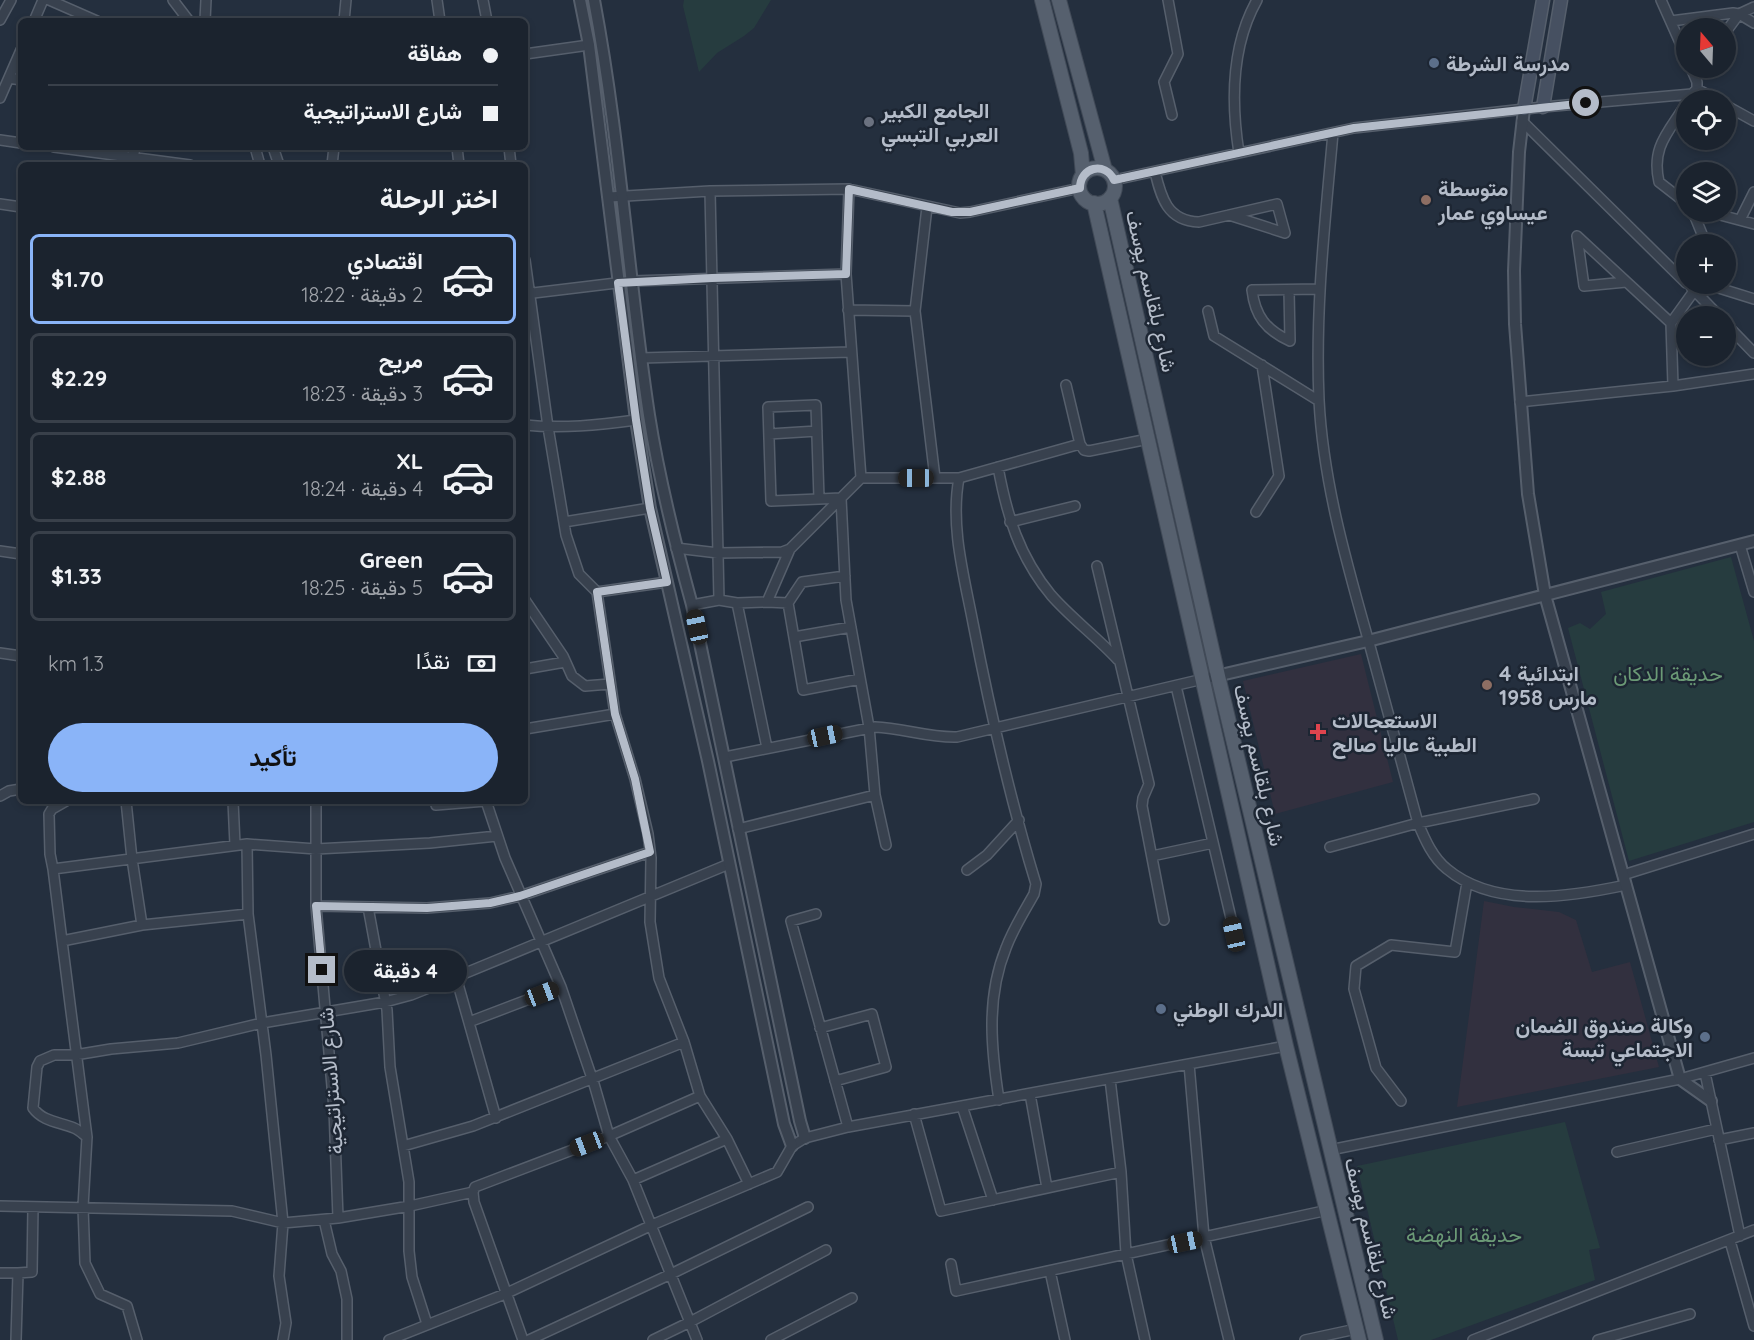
<!DOCTYPE html>
<html lang="ar">
<meta charset="utf-8">
<style>
:root{--surface:#1b232e;--page:#242b36;--text:#f1f3f6;--muted:#a0a4aa;--line:#39404a;--accent:#8ab4f8}
body{margin:0;font-family:Quicksand,Vazirmatn,sans-serif;background:var(--page);color:var(--text);direction:rtl;height:100vh;display:flex;flex-direction:column;font-size:22px;white-space:nowrap}
*{box-sizing:border-box;margin:0}
p{font-size:20px;color:var(--muted)}
.icon{flex:none;width:33px;height:33px;fill:none;stroke:currentColor;stroke-width:2;stroke-linecap:round;stroke-linejoin:round}
.map{position:relative;flex:1;overflow:hidden;direction:ltr}
.panel{position:absolute;left:18px;top:162px;width:510px;height:642px;display:flex;flex-direction:column;background:var(--surface);border-radius:9px;box-shadow:0 3px 9px #0003,0 0 0 2px var(--line);direction:rtl}
.panel>*{flex:none}
.banner{position:absolute;left:18px;top:18px;width:510px;height:132px;border-radius:9px;box-shadow:0 3px 9px #0003,0 0 0 2px var(--line);direction:rtl;display:grid;align-content:center;height:132px;padding:0 30px;background:var(--surface)}
.needle{width:39px;rotate:341deg}
.fabs{position:absolute;left:1676px;top:18px;display:grid;gap:12px}
.fabs a{display:grid;place-items:center;width:60px;height:60px;border-radius:50%;background:var(--surface);box-shadow:0 3px 9px #0003,0 0 0 2px var(--line);font-size:30px}
.end{position:absolute;width:27px;height:27px;margin:-14px;border:8px solid #b4bcc9;background:#111;box-shadow:0 0 0 3px #111}
.from{border-radius:50%}
.bubble{position:absolute;height:42px;border-radius:21px;background:var(--surface);box-shadow:0 3px 9px #0003,0 0 0 2px var(--line);font-size:20px;font-weight:700;line-height:42px;text-align:center;direction:rtl}
.car{position:absolute;width:18px;height:36px;margin:-18px -9px;border-radius:8px;box-shadow:0 0 4px 2px #0007;background:linear-gradient(#222 24%,#8ab4d8 0 40%,#222 0 76%,#8ab4d8 0 86%,#222 0)}
.banner b{display:flex;align-items:center;gap:21px;height:57px;font-size:22px}
.banner b+b{border-top:2px solid var(--line)}
.banner i{width:15px;height:15px;background:var(--text)}
ul{padding:0;list-style:none}
li{display:flex;align-items:center;gap:18px;height:90px;margin:0 12px 9px;padding:0 18px;border:3px solid var(--line);border-radius:9px}
li div{flex:1}
li b{display:block;font-size:22px}
li em{font-style:normal;font-weight:700}
li.on{border-color:var(--accent)}
li>.icon{width:54px;height:54px;stroke-width:1.5}
h2{padding:0 30px;font-size:27px;line-height:72px}
.pay{display:flex;align-items:center;gap:15px;height:66px;padding:0 30px;font-size:22px}
.pay p{margin-inline-start:auto}
.cta{display:flex;gap:12px;margin-top:auto;padding:12px 30px}
.cta a{flex:1;height:69px;border-radius:36px;background:var(--accent);color:#111;font-size:24px;font-weight:700;line-height:69px;text-align:center}
.map>svg:first-child{display:block}
.medical{fill:#32303f}
.green{fill:#263c3f}
.lines{fill:none;stroke-linecap:round;stroke-linejoin:round}
.minor-casing{stroke:#565f6c;stroke-width:12}
.tertiary-casing{stroke:#565f6c;stroke-width:14}
.secondary-casing{stroke:#565f6c;stroke-width:15}
.primary-casing{stroke:#414a57;stroke-width:16}
.minor{stroke:#38414e;stroke-width:9}
.tertiary{stroke:#38414e;stroke-width:10}
.secondary{stroke:#465061;stroke-width:12}
.primary{stroke:#56606e;stroke-width:14}
.route{stroke:#b4bcc9;stroke-width:8}
.service-dot{fill:#5c6f8a;stroke:#1d2633;stroke-width:2}
.worship-dot{fill:#6b7280;stroke:#1d2633;stroke-width:2}
.education-dot{fill:#8d6e63;stroke:#1d2633;stroke-width:2}
.health-dot{fill:#e0444e;stroke:#1d2633;stroke-width:2}
.labels{text-anchor:middle;dominant-baseline:central;stroke-width:5;stroke-linejoin:round;paint-order:stroke}
.poi-label{font-size:21px;font-weight:bold;fill:#b4bcc9;stroke:#1d2633;text-anchor:start}
.street-label{font-size:21px;fill:#b4bcc9;stroke:#1d2633}
.park-label{font-size:21px;fill:#6b9a76;stroke:#1d2633}
</style>
<div class="map">
<svg width="1754" height="1340" viewBox="0 0 1754 1340">
<rect width="100%" height="100%" fill="#242f3e"/>
<!-- medical -->
<path class="medical" d="M1361 654 1393 782 1275 814 1243 681Z
M1484 901 1514 907 1559 912 1576 920 1592 972 1630 962 1659 1067 1457 1107Z"/>
<!-- green -->
<path class="green" d="M684 0H771L754 28 744 36 717 53 699 72 683 6Z
M1731 557 1754 641V822L1629 861 1568 628 1580 623 1590 629 1606 614 1601 592Z
M1565 1122 1600 1248 1589 1250 1595 1280 1431 1340H1398L1357 1166Z"/>
<g class="lines">
<!-- minor casing -->
<g class="minor-casing">
<path id="minor" d="M49 0 97 21
M173 0 189 21
M437 0 440 21
M483 0 487 21
M1168 0 1178 54 1164 82 1172 115
M1661 0 1686 56
M0 20 11 0
M34 21 43 0
M205 21 206 0
M344 21 346 0
M1671 21 1733 13 1739 14 1754 23
M1725 33 1739 14 1754 7
M525 54 589 45
M9 78 21 80
M1697 89 1717 100
M0 98 21 50
M1686 104C1668 133 1651 147 1659 182L1686 203
M1725 105 1754 121
M1522 121 1686 283
M1333 133C1325 222 1315 310 1319 400 1323 481 1346 561 1368 639 1385 700 1401 762 1418 823 1425 840 1433 858 1447 869 1495 909 1570 897 1626 885
M0 140 21 143
M54 147 190 165
M255 147 260 165
M273 147 279 165
M457 147 459 165
M509 147 511 165
M1239 153C1231 102 1231 46 1257 0
M132 165 135 147
M332 165 334 147
M1155 172C1161 197 1167 221 1199 222L1277 204 1285 233 1229 215
M1114 180 1354 128 1543 107 1692 94 1697 89V82L1691 68
M849 189 846 274 861 478
M710 191 719 600
M609 197 710 191 849 189 960 213 970 212 1080 188
M0 204 21 207
M927 207 915 311 935 478
M1693 212 1702 234 1701 244
M1709 212 1754 224
M1740 220 1754 192
M525 260 548 427 566 535 579 574 597 592 615 714 635 779 648 834 651 858 650 922 659 978 684 1042 700 1096 727 1139 749 1184
M1626 282 1584 286 1577 236 1671 323
M1706 284 1754 299
M1691 287 1719 316
M1289 290 1290 341C1266 330 1255 316 1252 290L1319 289
M525 294 633 281 846 274
M848 310 915 311
M1208 311 1214 336 1319 401
M1725 323 1754 353
M641 358 850 352
M1066 385 1080 444 1084 450 1089 451 1148 439
M1673 386 1671 323 1694 291 1696 284
M1520 402 1673 386 1754 374
M816 405 819 499 771 501 768 407Z
M525 425C562 429 599 425 636 420
M769 434 817 431
M998 467C1007 516 1019 556 1051 595 1071 618 1097 637 1118 660
M959 478C950 526 964 576 973 623 990 711 1010 799 1036 884L1034 894C1024 912 1013 929 1006 948 986 997 991 1048 999 1100
M819 499 841 498 846 600 869 727 875 795 886 845
M1256 512 1279 476 1262 365
M564 522 650 508
M1010 522 1075 506
M1740 545 1754 592
M676 548 718 553 782 552 790 549 861 478H959L1080 444
M0 551 21 554
M1097 566 1149 784 1143 798 1142 806 1164 920
M597 592 667 582
M525 600 563 656 572 676 585 686 610 684
M767 602 788 603 803 690 860 679
M737 603 767 748
M788 603 802 582 845 576
M692 605 719 600 737 603 767 602 790 549
M794 637 851 627
M0 653 21 656
M525 669 565 662
M1176 686 1235 935
M525 729 615 714
M725 757 875 727C903 728 929 738 957 737L1203 679
M0 796 9 791 21 789
M66 801 52 809 49 814 50 854 53 869 247 844 316 849 430 843 497 836
M126 801 132 859 142 925 62 941 87 1137 83 1207 85 1263 100 1294 127 1306 137 1340
M233 801 235 845
M316 801V906L334 1109 338 1218
M435 801 436 805 486 801
M486 801 505 858 561 987 594 1084 609 1136 633 1180 697 1340
M738 829 875 795
M247 844 248 914 266 1055 283 1223 279 1276 286 1323 283 1340
M1330 847 1418 823 1534 799
M1152 856 1213 843
M53 869 62 941
M967 870 987 855 1019 820
M1623 875 1754 834
M316 906 427 908 490 903 520 896 650 852
M368 907 387 1010 390 1067 409 1182V1251L412 1277 427 1324
M816 914 791 921 848 1127
M142 925 248 914
M456 977 496 1118
M469 1022 561 987
M820 1028 872 1014 886 1067 835 1081
M1189 1064 1204 1237 1229 1340
M1705 1073 1740 1236
M1110 1079 1121 1172 1126 1254 1145 1340
M1030 1094 1047 1188
M1401 1101 1376 1068 1354 989 1356 966 1391 945 1455 952 1467 883
M962 1106 993 1200
M914 1114 941 1211 1121 1172
M87 1137C83 1134 79 1130 74 1128 60 1122 43 1122 33 1108L37 1067 40 1061 54 1055H75L111 1049 178 1043 262 1023 385 1002 411 995 456 977 729 864
M1719 1140 1754 1133
M403 1146 473 1126 684 1042
M1330 1150 1680 1079 1754 1058
M1617 1152 1716 1129
M633 1180 727 1139
M0 1206 232 1211 283 1223 338 1218 410 1206 473 1192
M324 1220 332 1254 341 1271 347 1299V1340
M1730 1241 1754 1326
M951 1264 956 1291 1328 1210
M1050 1271 1065 1340
M0 1273H18L16 1340
M18 1273 32 1272 33 1207
M389 1340 505 1294 652 1225 777 1172 792 1146 805 1138 848 1127 1286 1046
M523 1340 474 1202 473 1192 475 1187 609 1136 700 1096
M529 1340 671 1274 808 1207
M653 1340 690 1322 826 1250
M771 1340 852 1298
M1305 1340 1356 1329
M1473 1340 1754 1230
M1598 1340 1690 1314"/>
</g>
<!-- tertiary casing -->
<g class="tertiary-casing">
<path id="tertiary" d="M580 0 589 45 636 420 650 508 708 761 784 1124 792 1146
M594 0C620 137 628 277 649 415 659 479 675 543 692 605L800 1121 805 1138
M1524 109 1519 152 1514 271 1515 324 1528 494 1545 595 1680 1079 1711 1101
M1212 677 1368 641 1754 541"/>
</g>
<!-- secondary casing -->
<g class="secondary-casing">
<path id="secondary" d="M1543 107 1561 0
M1524 109 1543 0"/>
</g>
<!-- primary casing -->
<g class="primary-casing">
<path id="primary" d="M1042 0 1081 153 1083 175
M1059 0 1105 170
M1079 186a18 18 0 1 1 36 0a18 18 0 1 1-36 0Z
M1110 198 1218 676 1376 1340
M1094 203 1286 1046 1359 1340"/>
</g>
<!-- minor -->
<use href="#minor" class="minor"/>
<!-- tertiary -->
<use href="#tertiary" class="tertiary"/>
<!-- secondary -->
<use href="#secondary" class="secondary"/>
<!-- primary -->
<use href="#primary" class="primary"/>
</g>
<g class="lines">
<!-- route -->
<path class="route" d="M322 970 316 906 427 908 490 903 520 896 650 852 635 779 615 714 597 592 667 582 650 508 636 420 618 283 712 278 846 274 849 189 952 212H970L1080 188C1080 167 1105 161 1114 180L1354 128 1586 103"/>
</g>
<!-- markers -->
<g class="service-dot">
<circle cx="1434" cy="63" r="6"/>
<circle cx="1161" cy="1009" r="6"/>
<circle cx="1705" cy="1037" r="6"/>
</g>
<circle class="worship-dot" cx="869" cy="122" r="6"/>
<g class="education-dot">
<circle cx="1426" cy="200" r="6"/>
<circle cx="1487" cy="685" r="6"/>
</g>
<path class="health-dot" d="M1315 723h6v6h6v6h-6v6h-6v-6h-6v-6h6z"/>
<g class="labels">
<!-- poi labels -->
<g class="poi-label">
<text x="1446" y="63">مدرسة الشرطة</text>
<text x="881" y="110">الجامع الكبير<tspan x="881" dy="24">العربي التبسي</tspan></text>
<text x="1438" y="188">متوسطة<tspan x="1438" dy="24">عيساوي عمار</tspan></text>
<text x="1499" y="673">ابتدائية 4<tspan x="1499" dy="24">مارس 1958</tspan></text>
<text x="1332" y="720">الاستعجالات<tspan x="1332" dy="24">الطبية عاليا صالح</tspan></text>
<text x="1173" y="1009">الدرك الوطني</text>
<text x="1693" y="1025" text-anchor="end">وكالة صندوق الضمان<tspan x="1693" dy="24">الاجتماعي تبسة</tspan></text>
</g>
<!-- street labels -->
<g class="street-label">
<text transform="translate(1152 291) rotate(77)">شارع بلقاسم يوسف</text>
<text transform="translate(1260 765) rotate(77)">شارع بلقاسم يوسف</text>
<text transform="translate(330 1081) rotate(-94)">شارع الاستراتيجية</text>
<text transform="translate(1372 1238) rotate(76)">شارع بلقاسم يوسف</text>
</g>
<!-- park labels -->
<g class="park-label">
<text x="1668" y="673">حديقة الدكان</text>
<text x="1464" y="1234">حديقة النهضة</text>
</g>
</g>
</svg>
<div class="fabs">
<a><svg class="needle" viewBox="-14 -14 28 28"><path d="M0-13l5 13h-10z" fill="#e53935"/><path d="M0 13l5-13h-10z" fill="#a0a4aa"/></svg></a>
<a><svg class="icon" aria-label="locate" viewBox="0 0 24 24"><circle cx="12" cy="12" r="6"/><path d="M12 2v4M12 18v4M2 12h4M18 12h4"/></svg></a>
<a><svg class="icon" aria-label="layers" viewBox="0 0 24 24"><path d="M12 4l9 5-9 5-9-5zM3 14l9 5 9-5"/></svg></a>
<a>+</a>
<a>−</a>
</div>
<i class="end from" style="left:1586px;top:103px"></i>
<i class="end" style="left:322px;top:970px"></i>
<div class="bubble" style="left:344px;top:950px;width:123px">4 دقيقة</div>
<i class="car" style="left:916px;top:478px;rotate:270deg"></i>
<i class="car" style="left:697px;top:627px;rotate:348deg"></i>
<i class="car" style="left:825px;top:736px;rotate:78deg"></i>
<i class="car" style="left:1234px;top:934px;rotate:347deg"></i>
<i class="car" style="left:542px;top:994px;rotate:69deg"></i>
<i class="car" style="left:587px;top:1144px;rotate:249deg"></i>
<i class="car" style="left:1185px;top:1242px;rotate:78deg"></i>
<div class="banner">
<b><i class="from"></i>هفاقة</b>
<b><i></i>شارع الاستراتيجية</b>
</div>
<section class="panel">
<h2>اختر الرحلة</h2>
<ul>
<li class="on"><svg class="icon" aria-label="car" viewBox="0 0 24 24"><path d="M5 17H2v-5l4-1 3-4h7l3 4 3 1v5h-3M9 17h6M6 11h13"/><circle cx="7" cy="17" r="2"/><circle cx="17" cy="17" r="2"/></svg><div><b>اقتصادي</b><p>2 دقيقة · 18:22</p></div><em>$1.70</em></li>
<li><svg class="icon" aria-label="car" viewBox="0 0 24 24"><path d="M5 17H2v-5l4-1 3-4h7l3 4 3 1v5h-3M9 17h6M6 11h13"/><circle cx="7" cy="17" r="2"/><circle cx="17" cy="17" r="2"/></svg><div><b>مريح</b><p>3 دقيقة · 18:23</p></div><em>$2.29</em></li>
<li><svg class="icon" aria-label="car" viewBox="0 0 24 24"><path d="M5 17H2v-5l4-1 3-4h7l3 4 3 1v5h-3M9 17h6M6 11h13"/><circle cx="7" cy="17" r="2"/><circle cx="17" cy="17" r="2"/></svg><div><b>XL</b><p>4 دقيقة · 18:24</p></div><em>$2.88</em></li>
<li><svg class="icon" aria-label="car" viewBox="0 0 24 24"><path d="M5 17H2v-5l4-1 3-4h7l3 4 3 1v5h-3M9 17h6M6 11h13"/><circle cx="7" cy="17" r="2"/><circle cx="17" cy="17" r="2"/></svg><div><b>Green</b><p>5 دقيقة · 18:25</p></div><em>$1.33</em></li>
</ul>
<div class="pay"><svg class="icon" aria-label="cash" viewBox="0 0 24 24"><path d="M3 7h18v10H3z"/><circle cx="12" cy="12" r="2"/></svg>نقدًا<p>1.3 km</p></div>
<div class="cta"><a>تأكيد</a></div>
</section>
</div>
